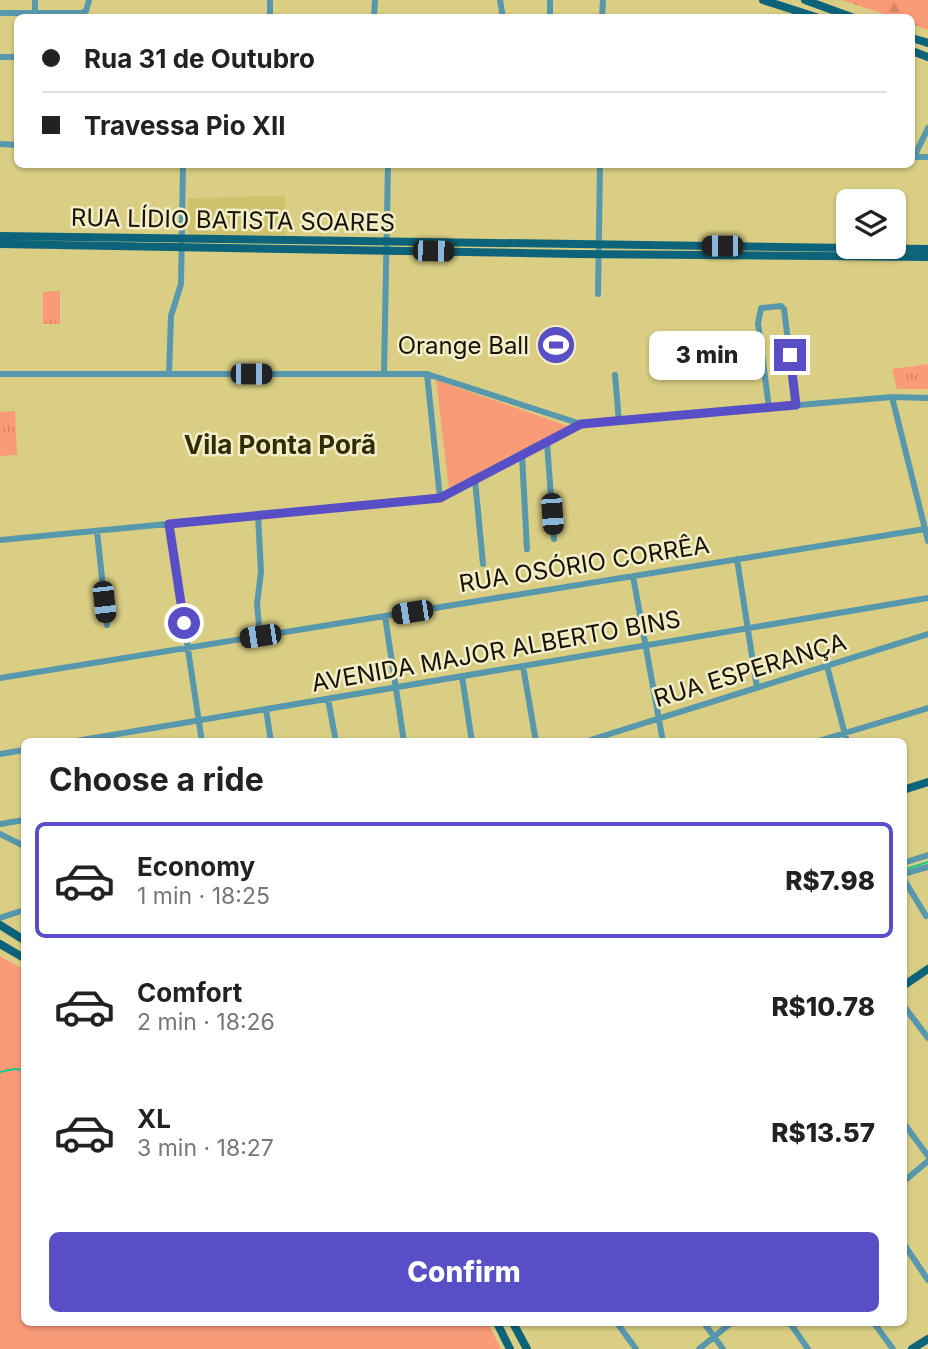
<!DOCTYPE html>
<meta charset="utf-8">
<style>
:root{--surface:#fff;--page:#f6f6f6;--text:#222;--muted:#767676;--line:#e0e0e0;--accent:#584fc7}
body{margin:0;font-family:Inter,sans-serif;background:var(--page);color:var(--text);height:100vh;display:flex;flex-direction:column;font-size:26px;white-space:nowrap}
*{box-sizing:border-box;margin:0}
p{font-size:23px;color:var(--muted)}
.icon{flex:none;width:38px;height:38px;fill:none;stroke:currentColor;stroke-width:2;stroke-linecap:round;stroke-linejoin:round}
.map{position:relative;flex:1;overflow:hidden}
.sheet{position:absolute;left:21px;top:738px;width:886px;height:588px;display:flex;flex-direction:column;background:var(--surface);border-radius:10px;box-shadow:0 2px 5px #0004}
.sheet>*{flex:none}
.hud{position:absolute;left:14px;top:14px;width:901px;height:154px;border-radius:10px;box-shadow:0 2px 5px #0004;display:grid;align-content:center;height:154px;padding:0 28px;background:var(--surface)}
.controls{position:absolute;left:836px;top:189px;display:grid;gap:14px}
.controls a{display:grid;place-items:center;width:70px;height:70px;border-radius:10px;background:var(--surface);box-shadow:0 2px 5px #0004;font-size:35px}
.end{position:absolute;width:32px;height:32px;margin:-16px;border:9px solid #584fc7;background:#fff;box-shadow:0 0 0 4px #fff}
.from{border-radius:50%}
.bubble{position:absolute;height:49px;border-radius:10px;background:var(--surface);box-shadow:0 2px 5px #0004;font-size:23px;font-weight:800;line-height:49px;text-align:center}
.car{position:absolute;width:21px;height:42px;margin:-21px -10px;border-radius:9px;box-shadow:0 0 5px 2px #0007;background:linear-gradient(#222 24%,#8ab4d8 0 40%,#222 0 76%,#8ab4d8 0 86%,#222 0)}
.hud b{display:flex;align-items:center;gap:24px;height:66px;font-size:26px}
.hud b+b{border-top:2px solid var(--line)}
.hud i{width:18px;height:18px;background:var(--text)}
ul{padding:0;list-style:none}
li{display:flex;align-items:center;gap:21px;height:116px;margin:0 14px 10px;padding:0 14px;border:4px solid transparent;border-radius:10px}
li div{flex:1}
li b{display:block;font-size:26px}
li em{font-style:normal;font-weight:800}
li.active{border-color:var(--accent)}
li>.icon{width:63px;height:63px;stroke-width:1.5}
h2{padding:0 28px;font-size:32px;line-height:84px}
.cta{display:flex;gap:14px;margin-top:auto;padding:14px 28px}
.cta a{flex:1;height:80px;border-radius:10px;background:var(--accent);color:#fff;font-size:28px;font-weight:800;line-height:80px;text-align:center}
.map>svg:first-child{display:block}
.built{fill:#cfc26e}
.grass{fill:url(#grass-tufts)}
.forest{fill:url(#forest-firs)}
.park{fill:#fa9b77}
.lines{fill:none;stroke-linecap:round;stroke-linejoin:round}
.stream{stroke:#19c889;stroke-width:2}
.minor{stroke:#5898ac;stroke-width:6}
.major{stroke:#0d647a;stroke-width:8}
.route{stroke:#584fc7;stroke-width:9}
.labels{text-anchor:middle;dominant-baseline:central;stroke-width:5;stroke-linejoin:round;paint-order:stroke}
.street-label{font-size:24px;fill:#171300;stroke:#f3eec9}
.poi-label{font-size:24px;fill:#171300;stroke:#f3eec9;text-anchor:end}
.neighbourhood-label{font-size:26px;font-weight:bold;fill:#312c02;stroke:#f3eec9}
</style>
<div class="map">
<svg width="928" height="1349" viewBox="0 0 928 1349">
<defs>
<pattern id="grass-tufts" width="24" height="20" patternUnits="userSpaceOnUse" patternTransform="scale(1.75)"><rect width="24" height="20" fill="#fa9b77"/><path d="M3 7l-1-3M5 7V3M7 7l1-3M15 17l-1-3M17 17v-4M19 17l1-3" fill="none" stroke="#d68565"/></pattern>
<pattern id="forest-firs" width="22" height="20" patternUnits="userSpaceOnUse" patternTransform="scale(1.75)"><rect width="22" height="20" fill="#fa9b77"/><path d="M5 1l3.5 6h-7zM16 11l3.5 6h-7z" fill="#d68565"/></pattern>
</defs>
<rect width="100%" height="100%" fill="#d9ce83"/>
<!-- built -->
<path class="built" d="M285 196 286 235 188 236V198Z"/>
<!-- grass -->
<path class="grass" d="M60 291V324H43V292Z
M928 364V389H897L892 369Z
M15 411 17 455 0 456V412Z"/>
<!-- forest -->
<path class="forest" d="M842 0H928V30L912 24V18L893 17Z"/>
<!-- park -->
<path class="park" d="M573 331 574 356 539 358 537 334Z
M436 380 568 426 449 488Z
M0 956 24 970V1323H488L501 1349H0Z"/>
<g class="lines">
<!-- stream -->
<path class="stream" d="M903 870 928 862
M0 1072 14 1069 24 1070"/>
<!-- minor -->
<path class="minor" d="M500 0 503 18
M0 13H82L86 11 89 0
M35 13V0
M270 17 328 18
M270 18V0
M374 18 375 0
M550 18V0
M602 18 603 0
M0 57H18
M0 144 18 145
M912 157H928
M914 157 928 128
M598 294 600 164
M0 374H427L581 424 892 397 928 398
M169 374 171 316 181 284 183 164
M384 374 388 164
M427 374 440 498
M615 375 619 422
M892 397 928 541
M769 408 758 323 761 308 781 306 784 309 796 405
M547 442 554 539
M522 455 527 549
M475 480 483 564
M258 515 261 572 257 604 260 636
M169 524 202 742
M97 531 107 625
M0 540 440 498 581 424
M737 559 757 688
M633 576 663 742
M385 616 404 742
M523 666 536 742
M827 666 847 742
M462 676 472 742
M0 678 925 529
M328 699 336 742
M266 709 271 742
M70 742 928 598
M584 742 928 634
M815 742 928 708
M0 754 24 750
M0 824 24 820
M0 834 24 846
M903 863 928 855
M903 874 928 867
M903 878 926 916
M0 918 24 910
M903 1005 928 1038
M903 1122 928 1156
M903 1182 928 1161
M903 1243 928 1280
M617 1323 636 1349
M704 1323 723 1349
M790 1323 808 1349
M874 1323 893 1349
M699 1349 731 1323"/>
<!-- major -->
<path class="major" d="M763 0 819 18
M805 0 854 18
M912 38 928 43
M912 51 928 57
M0 236 928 249
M0 244 575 254 928 257
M903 790 928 782
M0 925 24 940
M0 944 24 958
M903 986 928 969
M497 1323 510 1349
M513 1323 527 1349
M912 1349 928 1339"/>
</g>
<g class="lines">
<!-- route -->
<path class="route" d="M184 623 169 524 440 498 581 424 796 405 790 355"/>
</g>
<!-- icons -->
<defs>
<g id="stadium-disc" transform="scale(2.0125)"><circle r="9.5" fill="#584fc7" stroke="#f3eec9"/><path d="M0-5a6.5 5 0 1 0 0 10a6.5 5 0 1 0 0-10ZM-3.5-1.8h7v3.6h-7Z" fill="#fff"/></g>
</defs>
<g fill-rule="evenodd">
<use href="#stadium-disc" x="556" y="345"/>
</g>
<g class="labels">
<!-- street labels -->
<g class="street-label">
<text transform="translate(233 220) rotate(1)">RUA LÍDIO BATISTA SOARES</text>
<text transform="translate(584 564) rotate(-9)">RUA OSÓRIO CORRÊA</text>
<text transform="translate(496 651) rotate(-10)">AVENIDA MAJOR ALBERTO BINS</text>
<text transform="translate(750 670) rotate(-17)">RUA ESPERANÇA</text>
</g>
<!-- poi labels -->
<g class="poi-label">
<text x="529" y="345">Orange Ball</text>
</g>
<!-- neighbourhood labels -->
<g class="neighbourhood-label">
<text x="280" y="444">Vila Ponta Porã</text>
</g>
</g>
</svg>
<div class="controls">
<a><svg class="icon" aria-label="layers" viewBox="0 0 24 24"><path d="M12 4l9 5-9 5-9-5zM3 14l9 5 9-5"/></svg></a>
</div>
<i class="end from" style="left:184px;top:623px"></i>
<i class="end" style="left:790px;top:355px"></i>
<div class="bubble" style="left:649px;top:331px;width:116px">3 min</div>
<i class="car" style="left:722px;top:246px;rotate:270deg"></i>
<i class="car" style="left:433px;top:251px;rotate:91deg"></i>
<i class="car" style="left:251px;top:374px;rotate:90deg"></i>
<i class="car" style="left:552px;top:514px;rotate:176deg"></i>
<i class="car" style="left:104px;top:602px;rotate:174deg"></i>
<i class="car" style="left:412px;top:612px;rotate:261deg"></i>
<i class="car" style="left:260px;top:636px;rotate:261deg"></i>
<div class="hud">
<b><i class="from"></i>Rua 31 de Outubro</b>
<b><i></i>Travessa Pio XII</b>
</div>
<section class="sheet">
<h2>Choose a ride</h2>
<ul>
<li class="active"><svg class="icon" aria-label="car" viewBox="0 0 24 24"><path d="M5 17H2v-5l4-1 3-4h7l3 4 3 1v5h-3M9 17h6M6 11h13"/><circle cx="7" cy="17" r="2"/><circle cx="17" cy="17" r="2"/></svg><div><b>Economy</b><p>1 min · 18:25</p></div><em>R$7.98</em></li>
<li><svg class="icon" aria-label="car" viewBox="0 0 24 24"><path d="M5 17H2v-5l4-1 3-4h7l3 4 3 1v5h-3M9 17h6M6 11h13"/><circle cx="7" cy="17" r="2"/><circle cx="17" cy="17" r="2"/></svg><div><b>Comfort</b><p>2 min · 18:26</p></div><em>R$10.78</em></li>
<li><svg class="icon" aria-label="car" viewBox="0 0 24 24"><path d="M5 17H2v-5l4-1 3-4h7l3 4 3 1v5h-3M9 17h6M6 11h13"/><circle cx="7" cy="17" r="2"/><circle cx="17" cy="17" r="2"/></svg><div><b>XL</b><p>3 min · 18:27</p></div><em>R$13.57</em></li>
</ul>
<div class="cta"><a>Confirm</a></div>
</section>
</div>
